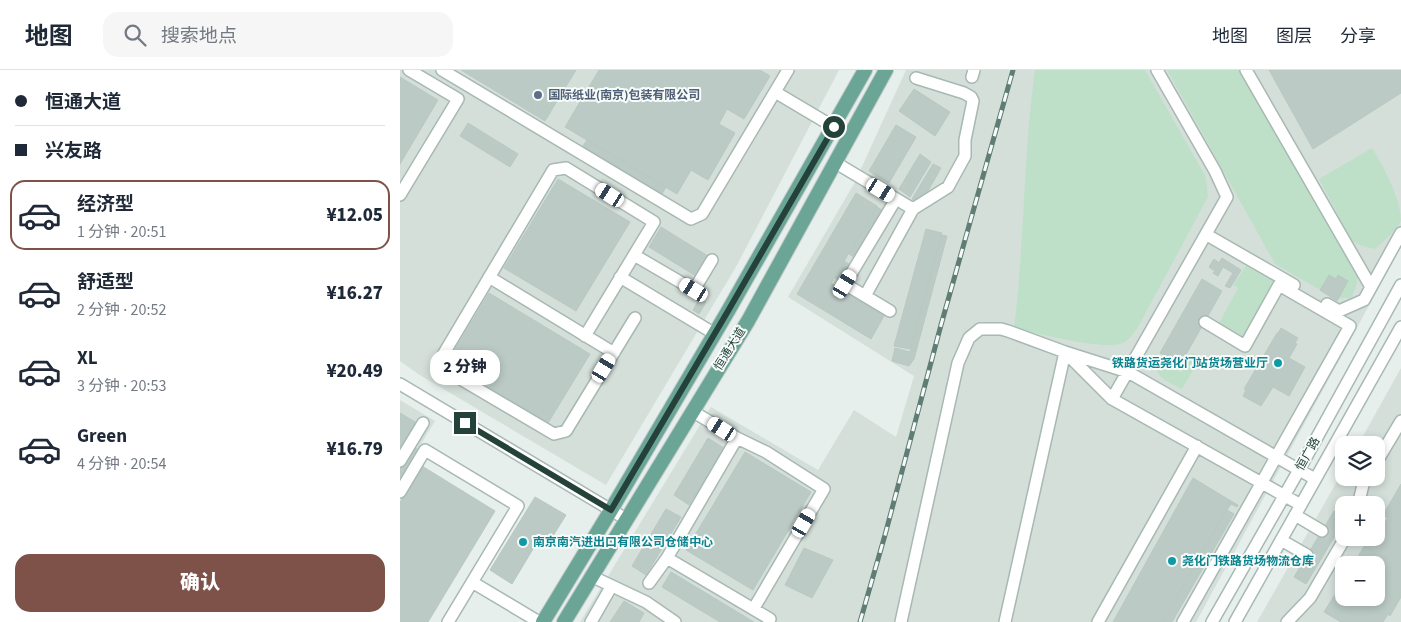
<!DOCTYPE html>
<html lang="zh">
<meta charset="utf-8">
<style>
:root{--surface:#fff;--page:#f6f6f7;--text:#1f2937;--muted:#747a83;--line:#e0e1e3;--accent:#7f5249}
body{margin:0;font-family:"Source Sans 3","Noto Sans SC",sans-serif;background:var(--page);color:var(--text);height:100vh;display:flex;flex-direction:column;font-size:19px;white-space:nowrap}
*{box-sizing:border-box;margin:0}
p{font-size:16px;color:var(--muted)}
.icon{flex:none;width:28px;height:28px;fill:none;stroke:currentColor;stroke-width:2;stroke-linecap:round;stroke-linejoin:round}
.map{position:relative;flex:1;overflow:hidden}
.side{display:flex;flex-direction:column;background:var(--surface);width:400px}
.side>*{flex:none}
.banner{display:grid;align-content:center;height:110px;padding:0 15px;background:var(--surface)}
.tools{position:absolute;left:935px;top:366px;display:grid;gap:10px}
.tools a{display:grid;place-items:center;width:50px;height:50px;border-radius:10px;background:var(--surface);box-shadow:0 2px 8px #0003;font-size:25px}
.end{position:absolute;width:22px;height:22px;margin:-11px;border:6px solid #24423a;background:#fff;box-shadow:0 0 0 2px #fff}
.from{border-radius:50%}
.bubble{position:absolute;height:35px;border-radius:15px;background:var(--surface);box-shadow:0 2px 8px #0003;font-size:16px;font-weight:800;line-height:35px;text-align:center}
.car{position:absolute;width:15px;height:30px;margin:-15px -8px;border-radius:6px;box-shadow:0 0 4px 1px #0007;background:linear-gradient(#fff 24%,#345 0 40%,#fff 0 76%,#345 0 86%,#fff 0)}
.banner b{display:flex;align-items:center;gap:18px;height:48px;font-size:19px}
.banner b+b{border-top:1px solid var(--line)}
.banner i{width:12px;height:12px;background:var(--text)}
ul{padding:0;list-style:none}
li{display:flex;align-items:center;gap:15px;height:70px;margin:0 10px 8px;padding:0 5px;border:2px solid transparent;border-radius:15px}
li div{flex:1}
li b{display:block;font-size:19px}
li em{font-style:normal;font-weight:800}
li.selected{border-color:var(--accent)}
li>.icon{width:45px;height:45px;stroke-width:1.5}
.button{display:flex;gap:10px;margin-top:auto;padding:10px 15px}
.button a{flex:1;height:58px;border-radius:15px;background:var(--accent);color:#fff;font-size:20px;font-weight:800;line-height:58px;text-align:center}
header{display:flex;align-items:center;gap:30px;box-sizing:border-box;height:70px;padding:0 25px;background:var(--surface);border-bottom:1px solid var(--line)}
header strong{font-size:24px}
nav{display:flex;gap:28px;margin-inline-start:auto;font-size:18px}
.search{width:350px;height:45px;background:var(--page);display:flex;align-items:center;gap:12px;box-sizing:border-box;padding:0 18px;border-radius:15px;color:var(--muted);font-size:19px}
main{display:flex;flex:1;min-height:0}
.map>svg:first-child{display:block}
.built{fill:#d4dfda;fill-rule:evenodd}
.green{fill:#bfe0c8}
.building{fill:#bbcac4;stroke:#b8c9c2}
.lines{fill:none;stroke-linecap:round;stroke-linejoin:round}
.minor-tunnel{stroke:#bfccc8;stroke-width:11;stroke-dasharray:11 5.5;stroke-linecap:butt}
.minor-casing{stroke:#a8b8b2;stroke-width:14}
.major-casing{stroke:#c2cac8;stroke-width:16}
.minor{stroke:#fff;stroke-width:11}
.major{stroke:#6aa596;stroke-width:14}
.rail-casing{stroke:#5f7d75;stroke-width:5}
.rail{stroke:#f7fbf9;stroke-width:3;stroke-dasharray:9;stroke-linecap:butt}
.route{stroke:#24423a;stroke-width:6}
.service-dot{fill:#5c6f8a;stroke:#f7fbf9;stroke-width:2}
.culture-dot{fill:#0f9aa8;stroke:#f7fbf9;stroke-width:2}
.labels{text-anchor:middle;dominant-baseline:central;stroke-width:4;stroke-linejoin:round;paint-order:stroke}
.service-label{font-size:12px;font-weight:bold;fill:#4e5e75;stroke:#f7fbf9;text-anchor:start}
.street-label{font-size:12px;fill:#24423a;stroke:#f7fbf9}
.culture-label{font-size:12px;font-weight:bold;fill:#0d838f;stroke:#f7fbf9;text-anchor:start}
</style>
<header>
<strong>地图</strong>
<div class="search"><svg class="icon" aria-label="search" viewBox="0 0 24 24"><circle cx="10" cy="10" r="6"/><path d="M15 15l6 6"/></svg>搜索地点</div>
<nav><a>地图</a><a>图层</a><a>分享</a></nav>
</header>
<main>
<section class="side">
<div class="banner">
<b><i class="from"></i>恒通大道</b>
<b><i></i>兴友路</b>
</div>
<ul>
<li class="selected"><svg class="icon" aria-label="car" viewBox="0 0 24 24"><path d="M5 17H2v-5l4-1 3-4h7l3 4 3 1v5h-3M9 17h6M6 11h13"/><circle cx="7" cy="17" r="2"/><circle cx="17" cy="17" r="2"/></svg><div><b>经济型</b><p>1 分钟 · 20:51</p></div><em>¥12.05</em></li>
<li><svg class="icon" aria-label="car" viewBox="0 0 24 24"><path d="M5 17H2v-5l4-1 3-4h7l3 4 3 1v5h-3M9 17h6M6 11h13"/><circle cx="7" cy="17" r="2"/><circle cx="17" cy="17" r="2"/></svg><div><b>舒适型</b><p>2 分钟 · 20:52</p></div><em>¥16.27</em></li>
<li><svg class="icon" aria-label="car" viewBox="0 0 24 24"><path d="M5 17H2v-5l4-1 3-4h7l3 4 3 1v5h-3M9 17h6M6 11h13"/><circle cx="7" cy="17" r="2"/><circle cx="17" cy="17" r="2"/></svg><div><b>XL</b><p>3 分钟 · 20:53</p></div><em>¥20.49</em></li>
<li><svg class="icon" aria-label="car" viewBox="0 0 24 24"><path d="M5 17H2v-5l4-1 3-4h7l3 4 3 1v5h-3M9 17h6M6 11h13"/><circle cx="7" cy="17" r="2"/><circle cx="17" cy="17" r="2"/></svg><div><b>Green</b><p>4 分钟 · 20:54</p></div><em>¥16.79</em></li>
</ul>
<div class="button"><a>确认</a></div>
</section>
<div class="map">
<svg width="1001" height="552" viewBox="0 0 1001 552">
<rect width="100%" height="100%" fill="#e6efeb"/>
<!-- built -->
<path class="built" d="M0 0H439L337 195 206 415 18 304 0 291Z
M506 0H1001V177L796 552H180L311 337 418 400 454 340 496 367 514 306 388 227 455 112Z
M1001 298V552H857L944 399V408H976V375H958ZM944 435H976V468H944ZM944 495H976V528H944Z
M0 330 35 351 0 409Z"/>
<!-- green -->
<path class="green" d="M635 0H745L806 107 808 127 737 259C733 264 728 271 723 273 703 281 637 263 614 258 625 172 623 85 635 0Z
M767 0H840L958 205 956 217 951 228H934L875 194Z
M972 78C983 95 1001 129 1001 150 998 159 982 173 975 179L962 176 952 171 919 109Z
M846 196 874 212 843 266 819 253 838 218 833 215Z
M792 283 801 287 782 319C765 310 755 309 755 287L781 302Z"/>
<!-- building -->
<path class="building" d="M61 0H176L145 51Z
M199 0H360L370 6 344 49 327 39 319 54 335 63 308 110 291 100 277 124 165 57Z
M869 0H1001V23L913 79Z
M0 7 38 30 0 94Z
M514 19 550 42 535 66 499 41Z
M68 53 118 84 110 97 60 66Z
M496 55 516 67 489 113 469 101Z
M187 70 266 117 262 124 183 76Z
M520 84 531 92 510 127 499 119Z
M533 94 541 98 521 133 512 129Z
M158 109 230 152 176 241 104 198Z
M456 123 477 136 431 213 484 246 471 269 397 224Z
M477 137 485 142 457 189 449 184Z
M261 157 308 186 296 206 249 177Z
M526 159 542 163 510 279 494 276Z
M541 165 547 166 514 289 509 296 492 291 495 278 510 282Z
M822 188 841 200 830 218 825 216 833 203 823 197 818 206 813 203 816 199 813 200 809 197 814 189 818 192V194Z
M444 191 452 196 443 212 435 208Z
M929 205 936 209 938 205 948 211 937 231 920 220Z
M802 209 822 221 780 295 760 283Z
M89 223 190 284 148 353 47 293Z
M300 228 306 232 299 244 293 240Z
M881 258 898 268 895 273 897 274 889 288 905 297 889 326 873 317 861 336 843 326 846 320 844 319 877 263H878Z
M0 343 17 353 0 382Z
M308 368 324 378 289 435 274 425Z
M13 376 17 379 0 408V398Z
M345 382 411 422 353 520 286 480Z
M22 396 95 441 28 552H0V432Z
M793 408 831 431 763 552H713Z
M1001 414V527L990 546 988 544 983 552H941L924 542 944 510V528H976V495H953L969 468H976V456L980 450 985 452 988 448 983 445Z
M135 427 166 445 148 474 139 469 112 514 90 500Z
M831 431 838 435 837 437 831 434 827 440 834 444 772 552H763Z
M266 439 281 447 246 505 232 496Z
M934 441 944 447V451L906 514 894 507Z
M404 478 433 490 412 528 385 515Z
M271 502 354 552H320L262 517Z
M224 531 244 543 239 552H210Z"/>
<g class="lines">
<!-- minor-tunnel -->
<path class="minor-tunnel" d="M922 461 933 468
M907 485 919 492"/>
<!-- minor casing -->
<g class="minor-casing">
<path id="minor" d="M42 0 291 149 302 144 388 0
M846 0 971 217
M572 7 574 0
M375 22 434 57
M436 93 513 139
M0 125 58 29 9 0
M807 165 894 215
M234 185 294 220 312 190
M89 207 214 283
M220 207 315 264
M465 226 513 139 548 117 565 86V70L573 31 571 27 564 23 516 8
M927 234 939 241 964 230 1001 163
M490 241 445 214 496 129
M185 266 254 152 166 98 153 100 37 295 154 364 166 361 235 248
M0 314 226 449
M712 329 827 127 815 101 757 0
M292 341 337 368 366 382 424 419 354 538
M0 391 23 353
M976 393 1001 351
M0 422 25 380 118 436 48 552
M958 435 963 415 967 408
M895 445 922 461
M881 470 907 485
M267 488 370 549
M191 506 246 532 275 552
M72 512 139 552
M249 513 267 488 337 368
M191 552 211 517
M501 552 558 293 569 268 580 259H601L608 261 665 282 712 329 901 435
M605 552 665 282 728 302 915 409
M698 552 797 376
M783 552 950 256 879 215 845 276 805 252
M812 552 899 400 1001 215
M835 552 1001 257
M887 552 910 528 945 468"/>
</g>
<!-- major casing -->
<g class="major-casing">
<path id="major" d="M143 552 211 440 328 241 465 0
M164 552 348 251 486 0"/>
</g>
<!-- minor -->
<use href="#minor" class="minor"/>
<!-- major -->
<use href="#major" class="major"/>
<!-- rail casing -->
<g class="rail-casing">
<path id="rail" d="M460 552 485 465 541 255 613 0"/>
</g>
<!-- rail -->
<use href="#rail" class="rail"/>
</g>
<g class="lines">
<!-- route -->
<path class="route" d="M65 353 211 440 328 241 434 57"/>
</g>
<!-- markers -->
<circle class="service-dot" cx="138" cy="25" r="5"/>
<g class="culture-dot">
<circle cx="878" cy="293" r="5"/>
<circle cx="123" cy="472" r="5"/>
<circle cx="772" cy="491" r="5"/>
</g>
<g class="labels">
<!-- service labels -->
<g class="service-label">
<text x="148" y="25">国际纸业(南京)包装有限公司</text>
</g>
<!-- street labels -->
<g class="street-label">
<text transform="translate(330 279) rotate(-58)">恒通大道</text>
<text transform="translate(908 384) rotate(-61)">恒广路</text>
</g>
<!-- culture labels -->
<g class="culture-label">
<text x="868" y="293" text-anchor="end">铁路货运尧化门站货场营业厅</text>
<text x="133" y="472">南京南汽进出口有限公司仓储中心</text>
<text x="782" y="491">尧化门铁路货场物流仓库</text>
</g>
</g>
</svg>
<div class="tools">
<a><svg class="icon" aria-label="layers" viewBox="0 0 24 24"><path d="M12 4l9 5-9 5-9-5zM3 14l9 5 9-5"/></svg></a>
<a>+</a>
<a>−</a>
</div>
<i class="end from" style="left:434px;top:57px"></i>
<i class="end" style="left:65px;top:353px"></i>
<div class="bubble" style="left:30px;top:280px;width:70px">2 分钟</div>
<i class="car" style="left:481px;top:120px;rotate:121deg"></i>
<i class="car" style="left:210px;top:125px;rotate:302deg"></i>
<i class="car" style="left:445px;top:214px;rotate:31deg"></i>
<i class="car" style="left:294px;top:220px;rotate:301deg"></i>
<i class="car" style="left:204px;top:298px;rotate:31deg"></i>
<i class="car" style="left:322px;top:359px;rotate:302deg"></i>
<i class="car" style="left:404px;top:453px;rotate:30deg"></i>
</div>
</main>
